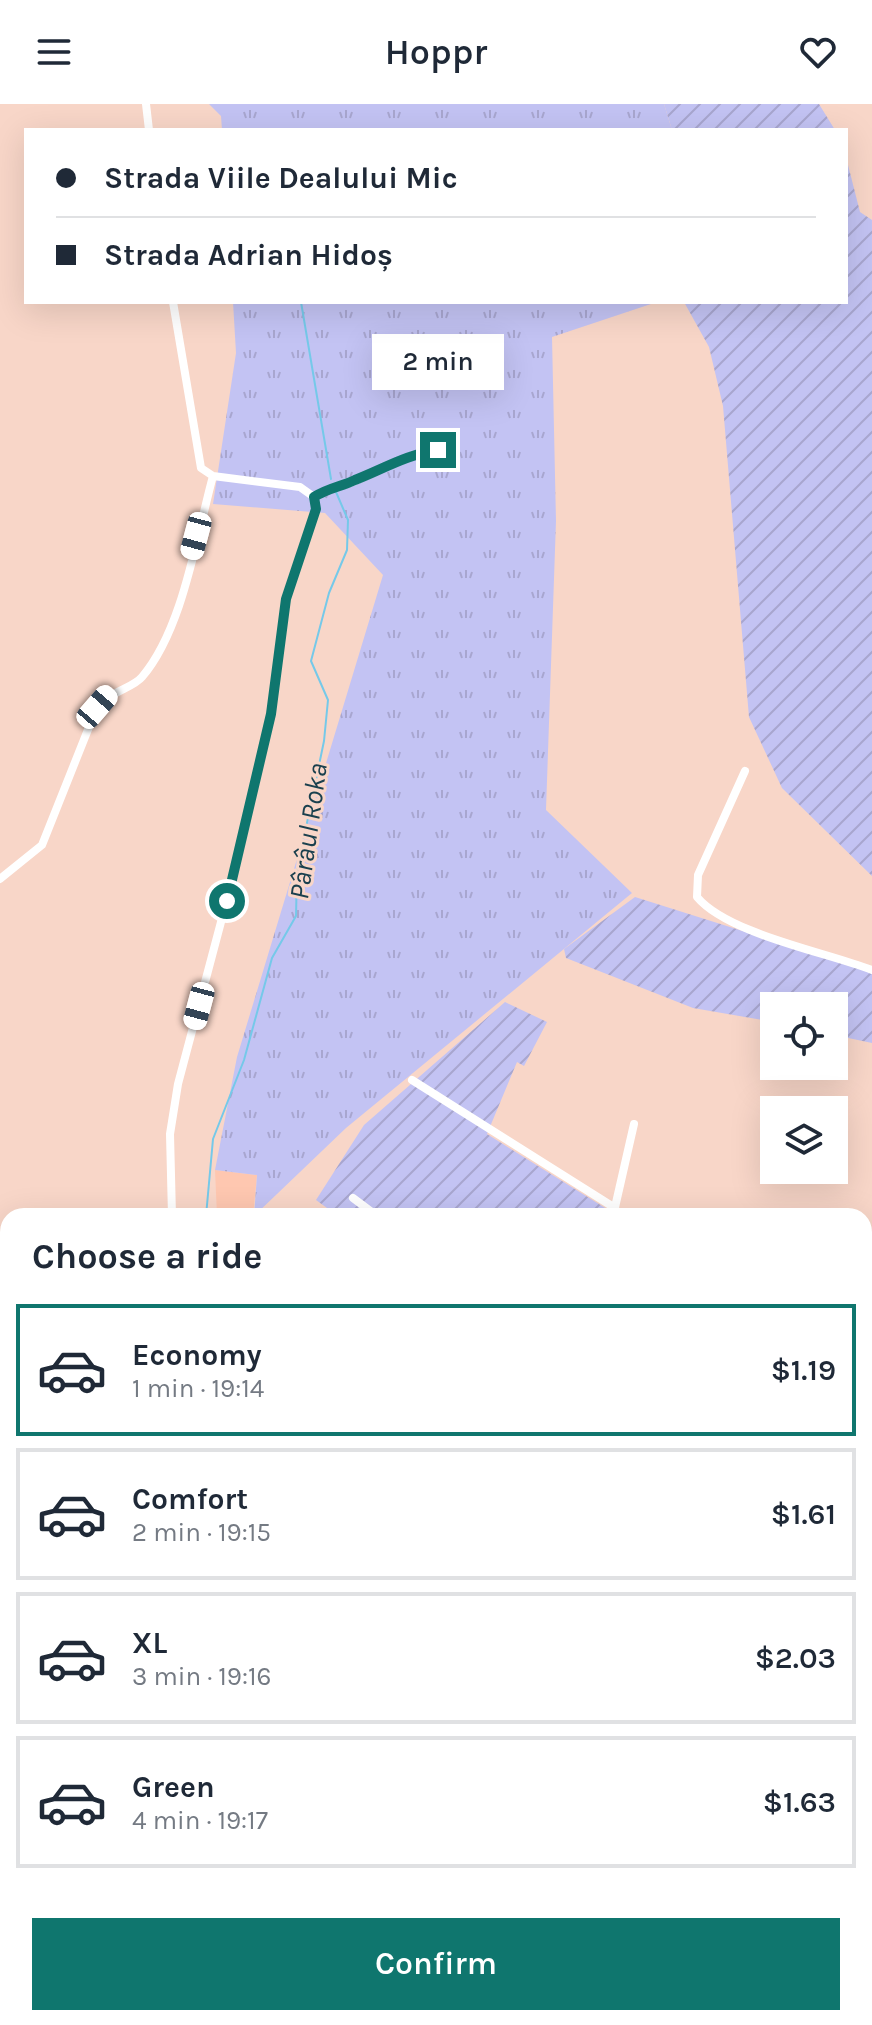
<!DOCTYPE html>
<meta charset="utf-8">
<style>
:root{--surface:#fff;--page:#f6f6f7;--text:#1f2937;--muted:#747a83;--line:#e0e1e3;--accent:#0f766e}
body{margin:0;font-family:Karla,sans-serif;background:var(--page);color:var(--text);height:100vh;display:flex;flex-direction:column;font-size:30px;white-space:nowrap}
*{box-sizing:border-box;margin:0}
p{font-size:26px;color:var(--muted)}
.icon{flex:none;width:44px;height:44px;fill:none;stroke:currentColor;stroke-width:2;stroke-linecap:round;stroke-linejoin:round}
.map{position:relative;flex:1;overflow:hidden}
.sheet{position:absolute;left:0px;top:1104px;width:872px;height:818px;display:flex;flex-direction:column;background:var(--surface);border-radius:24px 24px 0 0;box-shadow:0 8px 32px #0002}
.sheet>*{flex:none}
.hud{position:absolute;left:24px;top:24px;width:824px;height:176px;border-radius:0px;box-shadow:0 8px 32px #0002;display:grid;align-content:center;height:176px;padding:0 32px;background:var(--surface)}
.controls{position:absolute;left:760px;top:888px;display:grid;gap:16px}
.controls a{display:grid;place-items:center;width:88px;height:88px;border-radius:0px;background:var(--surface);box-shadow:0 8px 32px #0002;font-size:40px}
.end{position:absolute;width:36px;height:36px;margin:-18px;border:10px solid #0f766e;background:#fff;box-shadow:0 0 0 4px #fff}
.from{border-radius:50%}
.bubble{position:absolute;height:56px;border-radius:0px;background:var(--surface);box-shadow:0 8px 32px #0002;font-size:26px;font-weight:600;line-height:56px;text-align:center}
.car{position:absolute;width:24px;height:48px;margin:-24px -12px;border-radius:10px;box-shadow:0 0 6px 2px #0007;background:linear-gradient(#fff 24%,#345 0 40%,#fff 0 76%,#345 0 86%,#fff 0)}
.hud b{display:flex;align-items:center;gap:28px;height:76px;font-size:30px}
.hud b+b{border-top:2px solid var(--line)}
.hud i{width:20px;height:20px;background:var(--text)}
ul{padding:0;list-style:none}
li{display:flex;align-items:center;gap:24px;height:132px;margin:0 16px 12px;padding:0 16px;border:4px solid var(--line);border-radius:0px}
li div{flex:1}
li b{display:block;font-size:30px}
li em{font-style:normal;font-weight:600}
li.selected{border-color:var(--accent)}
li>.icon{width:72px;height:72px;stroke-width:1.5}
h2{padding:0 32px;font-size:36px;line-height:96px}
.cta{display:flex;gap:16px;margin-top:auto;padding:16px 32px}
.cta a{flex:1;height:92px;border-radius:0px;background:var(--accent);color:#fff;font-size:32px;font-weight:600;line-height:92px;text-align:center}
header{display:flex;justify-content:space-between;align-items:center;height:104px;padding:0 32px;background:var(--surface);font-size:36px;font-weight:600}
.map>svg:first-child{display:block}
.built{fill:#fec7b0}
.grass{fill:url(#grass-tufts)}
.park{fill:#c3c3f3}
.garden{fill:url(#garden-furrows)}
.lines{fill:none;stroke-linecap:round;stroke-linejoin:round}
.stream{stroke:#75c9e9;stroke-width:2}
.minor{stroke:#fff;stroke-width:8}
.major{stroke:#fff;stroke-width:10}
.route{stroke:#0f766e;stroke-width:10}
.labels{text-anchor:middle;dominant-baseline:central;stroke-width:6;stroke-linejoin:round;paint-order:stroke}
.water-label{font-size:28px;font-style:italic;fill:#1a404e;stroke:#f8d6c8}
</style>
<header><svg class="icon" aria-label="menu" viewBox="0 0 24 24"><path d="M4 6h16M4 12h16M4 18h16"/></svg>Hoppr<svg class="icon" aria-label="heart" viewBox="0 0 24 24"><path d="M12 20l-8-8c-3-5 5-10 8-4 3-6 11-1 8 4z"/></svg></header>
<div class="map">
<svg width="872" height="1921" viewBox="0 0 872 1921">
<defs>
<pattern id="grass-tufts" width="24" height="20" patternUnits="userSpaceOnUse" patternTransform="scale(2)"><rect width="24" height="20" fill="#c3c3f3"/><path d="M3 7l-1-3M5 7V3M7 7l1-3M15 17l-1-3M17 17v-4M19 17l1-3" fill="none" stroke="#a8a6cf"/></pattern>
<pattern id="garden-furrows" width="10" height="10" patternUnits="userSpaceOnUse" patternTransform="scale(2)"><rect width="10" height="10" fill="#c3c3f3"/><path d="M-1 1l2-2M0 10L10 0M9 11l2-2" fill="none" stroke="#a8a6cf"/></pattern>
</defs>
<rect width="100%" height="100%" fill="#f8d6c8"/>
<!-- built -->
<path class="built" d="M215 1066 257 1071 253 1112H217Z"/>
<!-- grass -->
<path class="grass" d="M209 0H664L672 26H222L221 12Z
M233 198H657L552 233 556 417 546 706 632 789 346 1024 254 1112 257 1071 215 1066 237 953 383 471 325 409 213 400 236 249Z
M0 1330 8 1338V1449L0 1451Z
M8 1518V1589L0 1590V1539H6V1525L0 1524Z
M0 1770 7 1773 5 1843H0Z
M550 1914H611L619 1921H529Z"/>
<!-- park -->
<path class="park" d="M83 1914H149V1921H83Z"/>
<!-- garden -->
<path class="garden" d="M664 0H819L835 26H672Z
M846 53 860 108 872 116V772L782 684 749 613 723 302 709 243 684 198H846Z
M635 793 872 868V939L834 931V902H774V918L693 904 566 854 564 845Z
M505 898 547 918 524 962 517 958 487 1030 610 1107 608 1112H338L316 1096 364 1021Z
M869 1406 872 1407V1469L864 1465V1416Z"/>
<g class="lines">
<!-- stream -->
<path class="stream" d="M301 198 331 375
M206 1112 213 1035 244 956 272 854 296 812 297 767 324 637 328 596 311 557 329 489 347 446 348 416 336 388
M864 1608 872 1627"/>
<!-- minor -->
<path class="minor" d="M146 0 149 26
M314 393C328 384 340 383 355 377 382 365 408 350 438 346
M745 667 698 771 697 793C728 830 826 848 872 866
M0 775 42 741 97 603C111 587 133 584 142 573 183 525 196 434 213 372
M412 976 615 1104
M353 1094 377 1112
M172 1112 170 1030 178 980 234 769 271 610 286 495 316 405 314 393 300 383 213 372 201 364 173 198
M613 1112 634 1020
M864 1396 872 1399
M0 1516 8 1513
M0 1598 8 1604
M0 1623 8 1618
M16 1914 17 1921
M625 1914 632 1921
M641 1914 646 1921
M460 1921 481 1914
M506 1921 528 1914"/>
<!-- major -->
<path class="major" d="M0 1495 8 1494
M864 1702 872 1716
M864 1808 872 1797
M753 1916 762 1915 768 1921"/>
</g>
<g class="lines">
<!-- route -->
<path class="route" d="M227 797 271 610 286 495 316 405 314 393C328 384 340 383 355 376 383 365 408 350 438 346"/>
</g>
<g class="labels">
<!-- water labels -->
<g class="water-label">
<text transform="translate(308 727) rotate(-82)">Pârâul Roka</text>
</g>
</g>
</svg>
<div class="controls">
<a><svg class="icon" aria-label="locate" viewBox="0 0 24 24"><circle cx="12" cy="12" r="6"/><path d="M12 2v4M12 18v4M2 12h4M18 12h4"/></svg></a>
<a><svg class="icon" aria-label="layers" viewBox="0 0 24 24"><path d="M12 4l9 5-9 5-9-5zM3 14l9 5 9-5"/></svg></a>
</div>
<i class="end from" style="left:227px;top:797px"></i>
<i class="end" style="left:438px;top:346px"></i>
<div class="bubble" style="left:372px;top:230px;width:132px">2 min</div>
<i class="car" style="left:196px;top:432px;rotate:195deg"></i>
<i class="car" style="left:97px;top:603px;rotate:41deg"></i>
<i class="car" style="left:199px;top:902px;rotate:195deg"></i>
<div class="hud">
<b><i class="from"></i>Strada Viile Dealului Mic</b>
<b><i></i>Strada Adrian Hidoș</b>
</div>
<section class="sheet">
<h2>Choose a ride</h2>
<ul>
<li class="selected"><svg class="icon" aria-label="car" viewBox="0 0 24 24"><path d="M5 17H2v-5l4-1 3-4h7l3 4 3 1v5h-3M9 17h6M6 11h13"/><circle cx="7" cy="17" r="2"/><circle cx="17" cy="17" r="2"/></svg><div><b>Economy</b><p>1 min · 19:14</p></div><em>$1.19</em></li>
<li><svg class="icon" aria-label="car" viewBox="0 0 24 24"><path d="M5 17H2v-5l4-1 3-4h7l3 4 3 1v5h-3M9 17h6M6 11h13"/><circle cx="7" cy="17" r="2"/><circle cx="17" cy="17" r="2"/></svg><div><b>Comfort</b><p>2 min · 19:15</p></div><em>$1.61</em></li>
<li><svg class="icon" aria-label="car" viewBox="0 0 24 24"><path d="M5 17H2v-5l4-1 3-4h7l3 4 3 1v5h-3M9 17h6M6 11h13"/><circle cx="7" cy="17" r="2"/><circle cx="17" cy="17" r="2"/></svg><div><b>XL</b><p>3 min · 19:16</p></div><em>$2.03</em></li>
<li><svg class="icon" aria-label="car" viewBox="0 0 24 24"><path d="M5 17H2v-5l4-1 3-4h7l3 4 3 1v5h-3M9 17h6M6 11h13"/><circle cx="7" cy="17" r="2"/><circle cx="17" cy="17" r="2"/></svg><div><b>Green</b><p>4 min · 19:17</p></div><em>$1.63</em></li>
</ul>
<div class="cta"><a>Confirm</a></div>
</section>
</div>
